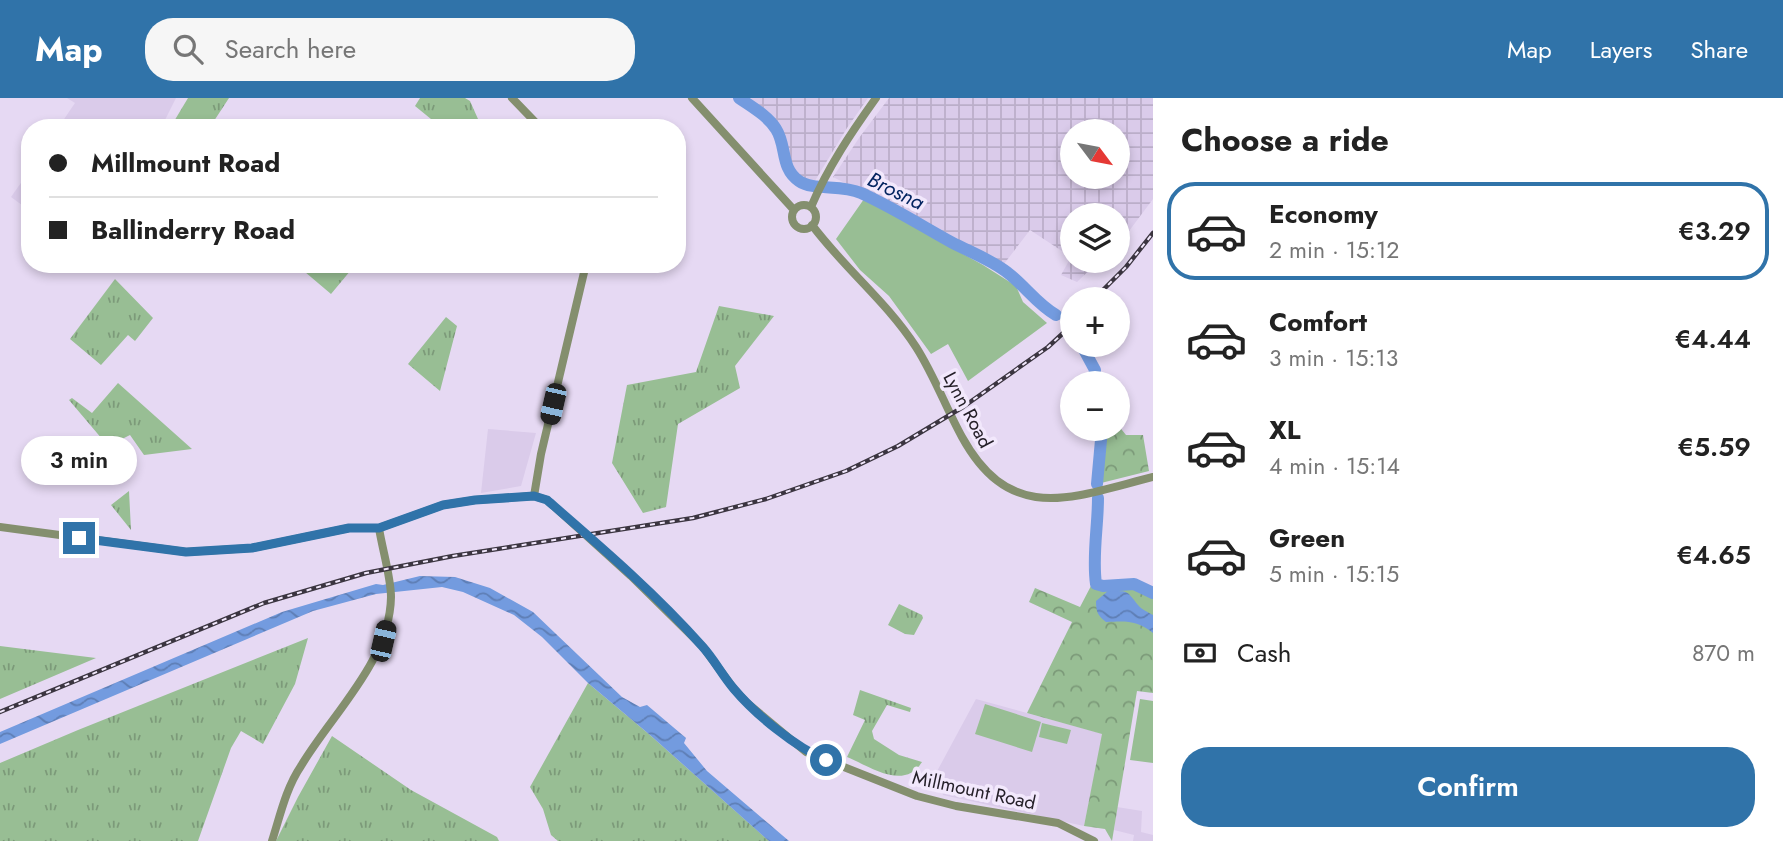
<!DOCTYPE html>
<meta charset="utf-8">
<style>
:root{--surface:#fff;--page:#f6f6f6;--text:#222;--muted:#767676;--line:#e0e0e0;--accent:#3073a9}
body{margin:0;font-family:Jost,sans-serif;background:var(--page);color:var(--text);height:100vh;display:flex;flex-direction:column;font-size:26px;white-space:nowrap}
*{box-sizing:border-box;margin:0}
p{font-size:23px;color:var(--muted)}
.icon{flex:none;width:38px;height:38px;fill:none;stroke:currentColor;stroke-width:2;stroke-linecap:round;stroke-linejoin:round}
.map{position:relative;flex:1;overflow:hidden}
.drawer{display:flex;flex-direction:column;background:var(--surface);width:630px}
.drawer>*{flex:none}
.top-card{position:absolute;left:21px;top:21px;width:665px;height:154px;border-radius:28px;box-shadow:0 4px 10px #0003;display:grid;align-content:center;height:154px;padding:0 28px;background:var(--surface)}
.needle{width:46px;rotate:122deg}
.fabs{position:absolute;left:1060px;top:21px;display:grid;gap:14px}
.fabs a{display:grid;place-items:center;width:70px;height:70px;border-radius:50%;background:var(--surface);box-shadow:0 4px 10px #0003;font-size:35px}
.end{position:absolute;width:32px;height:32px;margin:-16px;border:9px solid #3073a9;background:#fff;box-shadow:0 0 0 4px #fff}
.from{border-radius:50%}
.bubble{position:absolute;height:49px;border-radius:24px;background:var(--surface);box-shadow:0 4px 10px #0003;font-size:23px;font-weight:600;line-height:49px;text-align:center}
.car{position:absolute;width:21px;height:42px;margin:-21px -10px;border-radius:9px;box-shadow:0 0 5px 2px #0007;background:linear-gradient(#222 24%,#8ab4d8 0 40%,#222 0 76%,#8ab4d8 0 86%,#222 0)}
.top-card b{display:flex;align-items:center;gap:24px;height:66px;font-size:26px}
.top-card b+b{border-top:2px solid var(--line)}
.top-card i{width:18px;height:18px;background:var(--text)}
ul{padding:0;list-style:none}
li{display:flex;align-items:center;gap:21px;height:98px;margin:0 14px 10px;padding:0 14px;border:4px solid transparent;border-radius:28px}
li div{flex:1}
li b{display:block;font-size:26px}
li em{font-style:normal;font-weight:600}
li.active{border-color:var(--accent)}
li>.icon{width:63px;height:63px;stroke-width:1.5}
h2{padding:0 28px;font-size:32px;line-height:84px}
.pay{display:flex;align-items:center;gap:18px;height:77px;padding:0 28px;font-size:26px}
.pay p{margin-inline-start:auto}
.primary-button{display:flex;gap:14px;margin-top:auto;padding:14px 28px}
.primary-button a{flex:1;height:80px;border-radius:28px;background:var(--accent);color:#fff;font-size:28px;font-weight:600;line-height:80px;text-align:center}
header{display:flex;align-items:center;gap:42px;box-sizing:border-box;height:98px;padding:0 35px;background:var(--accent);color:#fff}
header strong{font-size:33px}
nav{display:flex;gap:38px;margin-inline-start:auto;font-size:24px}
.search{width:490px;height:63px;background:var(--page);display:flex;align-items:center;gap:18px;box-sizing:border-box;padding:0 24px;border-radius:28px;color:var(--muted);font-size:26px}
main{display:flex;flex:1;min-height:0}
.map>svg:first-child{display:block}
.built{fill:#dacbea}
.industrial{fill:url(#industrial-grid);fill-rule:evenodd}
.grass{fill:url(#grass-tufts)}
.park{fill:url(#park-crowns)}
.pitch{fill:#98be94}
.water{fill:url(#water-waves)}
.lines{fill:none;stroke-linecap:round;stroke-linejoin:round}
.river{stroke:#739bdf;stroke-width:12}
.tertiary{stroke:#848f6e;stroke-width:8}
.rail-casing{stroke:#3b3540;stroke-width:4.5}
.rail{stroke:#f2e8fc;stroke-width:2;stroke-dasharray:5;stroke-linecap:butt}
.route{stroke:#3073a9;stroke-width:9}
.labels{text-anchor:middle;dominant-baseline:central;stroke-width:7;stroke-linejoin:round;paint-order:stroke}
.street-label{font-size:19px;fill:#252029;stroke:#f2e8fc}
.water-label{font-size:21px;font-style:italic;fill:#042561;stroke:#f2e8fc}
</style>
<header>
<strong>Map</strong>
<div class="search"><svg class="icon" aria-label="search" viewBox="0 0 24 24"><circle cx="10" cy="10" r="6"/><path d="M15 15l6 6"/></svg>Search here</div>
<nav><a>Map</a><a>Layers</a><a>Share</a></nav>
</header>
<main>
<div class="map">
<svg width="1153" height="743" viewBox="0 0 1153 743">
<defs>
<pattern id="industrial-grid" width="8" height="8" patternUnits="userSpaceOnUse" patternTransform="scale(1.75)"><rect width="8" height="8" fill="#dacbea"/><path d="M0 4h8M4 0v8" fill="none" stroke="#bbaec9"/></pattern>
<pattern id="grass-tufts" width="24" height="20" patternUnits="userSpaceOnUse" patternTransform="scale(1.75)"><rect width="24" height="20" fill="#98be94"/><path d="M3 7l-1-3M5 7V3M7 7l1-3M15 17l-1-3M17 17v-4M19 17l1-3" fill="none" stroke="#7c9a79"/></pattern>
<pattern id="park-crowns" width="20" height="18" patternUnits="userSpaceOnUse" patternTransform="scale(1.75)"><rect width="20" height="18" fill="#98be94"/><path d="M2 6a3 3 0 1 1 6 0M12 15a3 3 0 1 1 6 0" fill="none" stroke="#7c9a79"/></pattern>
<pattern id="water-waves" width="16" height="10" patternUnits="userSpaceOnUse" patternTransform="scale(1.75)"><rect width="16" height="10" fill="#739bdf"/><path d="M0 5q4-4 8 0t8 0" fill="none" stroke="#5e7eb5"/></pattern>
</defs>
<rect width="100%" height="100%" fill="#e6d9f3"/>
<!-- built -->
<path class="built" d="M67 0H176L161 30H58L75 5Z
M30 72V113L11 99Z
M488 331 536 335 521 388 481 395Z
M976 601 1103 636 1084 728 943 697 935 677Z
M1117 709 1142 713 1141 734 1153 737V743H1133L1134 737 1114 732Z"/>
<!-- industrial -->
<path class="industrial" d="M742 0H868L847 30 813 86 803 85 789 71 772 22Z
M889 0H1153V101L1129 133 1118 144V117H1073V163H1099L1077 184 1061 177 1071 159 1030 132 1004 166 833 79 859 40ZM1073 33H1118V79H1073Z"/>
<!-- grass -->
<path class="grass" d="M188 0H229L212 26 215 30H170Z
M420 0H465L470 3 482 30H442L415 8Z
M311 166H356L331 196 305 174Z
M115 181 153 220 135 243 128 237 101 267 70 241Z
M719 208 774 218 735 268 740 290 678 326 666 409 643 415 612 365 627 287 696 274Z
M446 219 457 228 440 293 408 266Z
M118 285 192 351 144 357 130 337 108 348 69 302 72 300 92 315Z
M129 393 131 432 111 407Z
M899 506 922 517 923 520 914 537 905 536 888 527Z
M308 540 295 586 263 646 241 633 231 650 198 743H0V665L78 632Z
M0 548 96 560 0 601Z
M588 585 650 637 769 743H558L551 737 543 711 530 689Z
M860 592 911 610 910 614 887 607 872 633 874 641 899 657 922 664C904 693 871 669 847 659L865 622 853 617Z
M332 638 411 692 497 739 499 743H276L298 699Z"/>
<!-- park -->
<path class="park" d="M1118 327 1126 337H1143L1149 373 1097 386 1102 331H1118Z
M1092 486 1104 490H1136L1153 497V595L1137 593 1112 743 1105 731 1084 728 1102 636 1027 615 1072 524 1029 504 1035 490 1080 509Z"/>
<!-- pitch -->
<path class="pitch" d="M864 101 983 167 1016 188 1023 204 1047 225 968 283 948 246 931 256 889 198 860 172 836 141Z
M1140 601 1153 603V665L1130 662Z
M985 606 1041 624 1032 654 975 636Z
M1042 625 1071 632 1067 646 1039 639Z"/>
<!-- water -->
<path class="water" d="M420 478 455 479 490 490 533 514 622 599 640 609 647 607 686 640 684 645 707 673 789 743H769L761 736 650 637 588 585 542 539 514 517 463 494 442 489 376 496 313 513 0 646V634L282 514 376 486 383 487Z
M1108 493C1129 493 1126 492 1138 507 1142 512 1148 514 1153 517V535C1137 522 1126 523 1106 524 1098 518 1096 514 1096 503Z"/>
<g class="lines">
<!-- river -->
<path class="river" d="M739 0C752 9 768 18 776 31 787 48 780 70 799 83 813 93 841 86 861 95 892 109 922 128 951 144 970 154 992 162 1008 175 1025 188 1037 206 1056 217
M1082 248 1095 272 1093 285
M1097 386 1102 331
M1098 400C1098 429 1092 458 1096 486L1103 488 1134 486 1153 495"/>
<!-- tertiary -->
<path class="tertiary" d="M512 0 541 30
M692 0 794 112
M792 119a12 12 0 1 1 24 0a12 12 0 1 1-24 0Z
M811 109C828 69 851 35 876 0
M812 127C844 170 887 204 916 249 934 277 946 310 962 339 1011 428 1073 399 1153 379
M534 398 541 356 586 166
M0 429 186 454 252 450 349 430H379L443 407 475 402 534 398 547 402 631 478 703 549 734 591 746 604 806 654 917 698 956 708 1058 725 1094 743
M272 743C280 718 286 690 301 668 332 616 390 563 391 499 391 479 382 450 379 430"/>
<!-- rail casing -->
<g class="rail-casing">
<path id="rail" d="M1094 201 1126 169 1153 135
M0 614 264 505 366 475 453 458 693 420 766 401 846 373 898 348 963 309 1048 249 1073 226"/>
</g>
<!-- rail -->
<use href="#rail" class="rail"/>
</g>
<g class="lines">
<!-- route -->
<path class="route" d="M79 440 186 454 252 450 349 430H379L443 407 475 402 534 398 547 402C600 448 655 495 702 548 714 561 722 577 734 591 755 616 795 649 826 662"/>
</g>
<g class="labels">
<!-- street labels -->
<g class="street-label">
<text transform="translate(968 312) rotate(62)">Lynn Road</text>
<text transform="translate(974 692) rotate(12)">Millmount Road</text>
</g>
<!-- water labels -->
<g class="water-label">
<text transform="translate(896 93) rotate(26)">Brosna</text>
</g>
</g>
</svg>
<div class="fabs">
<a><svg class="needle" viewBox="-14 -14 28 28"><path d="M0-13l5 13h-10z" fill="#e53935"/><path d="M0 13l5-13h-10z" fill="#767676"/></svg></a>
<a><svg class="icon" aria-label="layers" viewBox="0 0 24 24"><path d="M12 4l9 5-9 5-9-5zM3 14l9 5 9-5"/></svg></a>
<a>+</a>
<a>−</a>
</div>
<i class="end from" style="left:826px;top:662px"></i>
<i class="end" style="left:79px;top:440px"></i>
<div class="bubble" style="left:21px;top:338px;width:116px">3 min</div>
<i class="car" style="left:553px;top:306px;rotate:193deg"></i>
<i class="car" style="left:383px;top:543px;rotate:13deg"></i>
<div class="top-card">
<b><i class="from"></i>Millmount Road</b>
<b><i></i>Ballinderry Road</b>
</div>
</div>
<section class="drawer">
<h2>Choose a ride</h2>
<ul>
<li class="active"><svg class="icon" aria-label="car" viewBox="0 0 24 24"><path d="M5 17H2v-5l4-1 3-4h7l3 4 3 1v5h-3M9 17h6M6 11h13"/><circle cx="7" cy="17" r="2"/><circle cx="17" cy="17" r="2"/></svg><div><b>Economy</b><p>2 min · 15:12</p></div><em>€3.29</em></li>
<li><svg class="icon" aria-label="car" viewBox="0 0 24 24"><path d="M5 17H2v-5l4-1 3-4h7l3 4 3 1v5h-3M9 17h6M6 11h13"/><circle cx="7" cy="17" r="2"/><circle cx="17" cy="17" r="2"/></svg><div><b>Comfort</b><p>3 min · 15:13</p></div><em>€4.44</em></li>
<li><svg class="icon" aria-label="car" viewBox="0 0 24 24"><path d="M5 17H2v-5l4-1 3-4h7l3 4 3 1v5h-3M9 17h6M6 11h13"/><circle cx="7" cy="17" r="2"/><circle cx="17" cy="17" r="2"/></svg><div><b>XL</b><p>4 min · 15:14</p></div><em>€5.59</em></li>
<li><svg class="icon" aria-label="car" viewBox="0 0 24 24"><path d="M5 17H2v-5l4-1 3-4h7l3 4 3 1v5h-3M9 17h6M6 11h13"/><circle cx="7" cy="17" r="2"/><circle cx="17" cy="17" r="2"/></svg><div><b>Green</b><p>5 min · 15:15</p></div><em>€4.65</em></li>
</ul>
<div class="pay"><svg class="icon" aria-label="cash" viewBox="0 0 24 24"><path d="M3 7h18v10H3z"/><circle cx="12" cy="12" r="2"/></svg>Cash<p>870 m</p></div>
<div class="primary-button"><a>Confirm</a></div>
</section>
</main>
